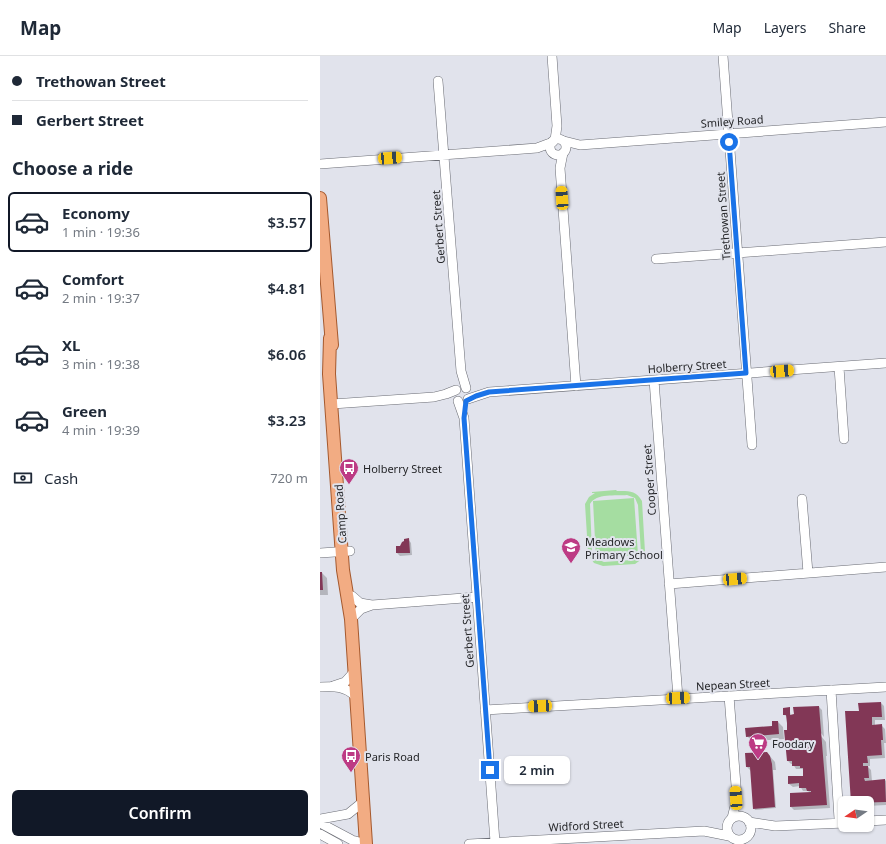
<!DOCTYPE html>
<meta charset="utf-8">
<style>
:root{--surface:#fff;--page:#f2f2f3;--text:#1f2937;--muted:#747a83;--line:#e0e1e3;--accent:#111827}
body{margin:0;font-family:"Noto Sans",sans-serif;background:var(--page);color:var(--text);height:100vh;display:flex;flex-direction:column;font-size:15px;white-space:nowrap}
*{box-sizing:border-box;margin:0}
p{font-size:13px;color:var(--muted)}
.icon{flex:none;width:22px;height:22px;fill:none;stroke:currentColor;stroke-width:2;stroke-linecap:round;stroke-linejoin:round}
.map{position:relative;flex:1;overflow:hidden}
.drawer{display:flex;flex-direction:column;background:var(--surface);width:320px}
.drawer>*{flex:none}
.hud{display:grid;align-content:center;height:88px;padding:0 12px;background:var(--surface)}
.needle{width:26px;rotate:257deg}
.tools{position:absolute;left:518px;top:740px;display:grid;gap:8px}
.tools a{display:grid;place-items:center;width:36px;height:36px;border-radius:6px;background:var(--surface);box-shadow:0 1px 3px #0004;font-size:20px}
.end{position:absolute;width:18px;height:18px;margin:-9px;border:5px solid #1a73e8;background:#fff;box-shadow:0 0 0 2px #fff}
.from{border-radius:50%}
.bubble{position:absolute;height:28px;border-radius:6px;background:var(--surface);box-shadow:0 1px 3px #0004;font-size:13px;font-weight:600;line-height:28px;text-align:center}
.car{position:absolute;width:12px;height:24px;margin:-12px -6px;border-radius:5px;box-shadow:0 0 3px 1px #0007;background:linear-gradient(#f5c518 24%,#345 0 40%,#f5c518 0 76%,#345 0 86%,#f5c518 0)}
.hud b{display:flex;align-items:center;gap:14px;height:38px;font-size:15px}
.hud b+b{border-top:1px solid var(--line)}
.hud i{width:10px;height:10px;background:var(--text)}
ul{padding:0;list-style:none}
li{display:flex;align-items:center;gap:12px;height:60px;margin:0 8px 6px;padding:0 4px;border:2px solid transparent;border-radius:6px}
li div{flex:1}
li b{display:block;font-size:15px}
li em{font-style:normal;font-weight:600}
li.active{border-color:var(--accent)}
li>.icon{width:36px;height:36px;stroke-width:1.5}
h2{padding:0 12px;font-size:18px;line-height:48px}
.pay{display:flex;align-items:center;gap:10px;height:44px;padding:0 12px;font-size:15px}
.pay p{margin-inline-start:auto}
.cta{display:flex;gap:8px;margin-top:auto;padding:8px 12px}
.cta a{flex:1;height:46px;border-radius:6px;background:var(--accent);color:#fff;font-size:16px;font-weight:600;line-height:46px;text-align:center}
header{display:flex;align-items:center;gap:24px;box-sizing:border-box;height:56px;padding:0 20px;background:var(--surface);border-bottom:1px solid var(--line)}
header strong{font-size:19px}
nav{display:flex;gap:22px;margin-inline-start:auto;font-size:14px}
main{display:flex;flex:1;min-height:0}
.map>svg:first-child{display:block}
.pitch{fill:#a5dda1;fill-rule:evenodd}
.shadow{fill:#0003}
.building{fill:#823756}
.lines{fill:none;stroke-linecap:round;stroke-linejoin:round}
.minor-casing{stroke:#6a6c74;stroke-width:10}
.major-casing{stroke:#a5592e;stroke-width:14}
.minor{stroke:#fff;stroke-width:9}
.major{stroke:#f2ac83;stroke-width:12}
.route{stroke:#1a73e8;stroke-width:5}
.labels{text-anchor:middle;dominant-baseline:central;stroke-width:4;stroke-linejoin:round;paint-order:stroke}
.street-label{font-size:11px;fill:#252629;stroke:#e1e3ec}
.poi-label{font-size:11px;fill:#252629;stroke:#e1e3ec;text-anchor:start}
</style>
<header>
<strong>Map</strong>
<nav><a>Map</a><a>Layers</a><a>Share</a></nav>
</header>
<main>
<section class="drawer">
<div class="hud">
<b><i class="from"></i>Trethowan Street</b>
<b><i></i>Gerbert Street</b>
</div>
<h2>Choose a ride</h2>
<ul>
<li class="active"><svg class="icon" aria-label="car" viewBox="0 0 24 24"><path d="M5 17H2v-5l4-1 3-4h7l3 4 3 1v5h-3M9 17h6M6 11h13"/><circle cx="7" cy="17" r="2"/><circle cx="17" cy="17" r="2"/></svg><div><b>Economy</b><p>1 min · 19:36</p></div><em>$3.57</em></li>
<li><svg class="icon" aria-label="car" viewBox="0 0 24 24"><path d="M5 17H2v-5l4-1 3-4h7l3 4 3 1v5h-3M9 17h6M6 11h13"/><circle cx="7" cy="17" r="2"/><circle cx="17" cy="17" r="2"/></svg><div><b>Comfort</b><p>2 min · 19:37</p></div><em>$4.81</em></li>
<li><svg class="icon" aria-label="car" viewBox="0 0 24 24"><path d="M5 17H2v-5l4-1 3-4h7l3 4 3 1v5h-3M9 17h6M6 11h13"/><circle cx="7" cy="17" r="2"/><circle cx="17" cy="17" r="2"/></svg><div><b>XL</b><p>3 min · 19:38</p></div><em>$6.06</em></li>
<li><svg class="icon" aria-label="car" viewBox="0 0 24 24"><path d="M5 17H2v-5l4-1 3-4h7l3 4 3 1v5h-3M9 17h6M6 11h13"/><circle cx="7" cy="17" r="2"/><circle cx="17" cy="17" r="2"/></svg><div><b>Green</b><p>4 min · 19:39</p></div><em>$3.23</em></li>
</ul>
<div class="pay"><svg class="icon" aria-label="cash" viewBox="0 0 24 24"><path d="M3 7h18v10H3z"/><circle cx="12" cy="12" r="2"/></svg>Cash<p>720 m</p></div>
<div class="cta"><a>Confirm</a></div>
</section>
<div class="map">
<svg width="566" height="788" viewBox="0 0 566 788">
<rect width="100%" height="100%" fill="#e1e3ec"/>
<!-- pitch -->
<path class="pitch" d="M296 434 297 435C308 435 316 434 322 445L325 496 322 503 315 508 283 510 274 507 269 500 268 496 265 448 269 441 275 437H272V436ZM307 439 315 442 318 449 321 497 318 501 312 504 284 506 277 503 272 496 270 448C276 437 296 440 307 439Z
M314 442 318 499 276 502 273 445Z"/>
<!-- shadow -->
<path class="shadow" d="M88 483 91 487 92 499 80 500 77 497 81 491Z
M0 517H2L7 522 8 539H0Z
M561 647 564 650 565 664H555V670H562L565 673 566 687H564L565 702 550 703V710H547L551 714 552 725 565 724 566 725V749L547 750V747H532L526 656 540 655Z
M499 651 502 654 504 681 501 677V680L506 686 507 700H506L510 752 474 754 471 751 490 737 488 735H483L480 730 473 731 469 728 484 721V714L482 713H476L473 708H471L468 705 467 660 464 659 469 652 471 660Z
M458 666 463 671 464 683 432 685 427 680 453 671Z
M447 697 455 706 456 714H453L456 752 435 754 434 752 431 715 427 711 426 698Z"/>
<!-- building -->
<path class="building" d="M89 482 90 497H76V490H80L82 486 84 485V483Z
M0 516H2L3 534H0Z
M561 646 562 661H552V669L562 668 563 684H561L562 699 547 700 548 707H543V710H548L549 722H544L545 725 565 723 566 746 531 747 525 655H539L538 647Z
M499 650 507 749 470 751V737L491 736V735H487L486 732H479V727L468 728V720H483V712H480V710H472V705H467L464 674H467V667L466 659H463V652L470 651V659L474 658 473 651Z
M452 665H458L459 678 426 681 425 672 452 670Z
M447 696 450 700 452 708 455 751 433 753 430 711H426L425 697Z"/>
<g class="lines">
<!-- minor casing -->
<g class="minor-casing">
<path id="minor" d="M232 0 237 70 235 84
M403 0 432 389
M118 25 141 315 146 332
M230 91a8 8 0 1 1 16 0a8 8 0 1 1-16 0Z
M244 85 260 89 566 66
M243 97 240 112 256 330
M0 108 217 92 233 86
M336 203 566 186
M519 311 524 383
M334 324 358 642
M148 343 169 336 566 307
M138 345 144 362 175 786
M12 348 114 341 126 338 136 334
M482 443 488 517
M0 497 30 495
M349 528 566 511
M32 540 40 547 52 549
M31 563 41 553 52 549 157 541
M13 630 25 626 34 616
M0 631C14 630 26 630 36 641
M511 634 519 763
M409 640 417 742 412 762
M165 654 566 631
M407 772a12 12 0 1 1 24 0a12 12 0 1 1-24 0Z
M0 763 28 758 44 745
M547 765 566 764
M429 766 455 770 525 767
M0 767 32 784 46 788
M0 778 18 788
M149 788 384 775 409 780"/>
</g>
<!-- major casing -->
<g class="major-casing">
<path id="major" d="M0 142 12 289
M10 282 9 318 23 514 31 563 46 788"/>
</g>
<!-- minor -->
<use href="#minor" class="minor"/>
<!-- major -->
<use href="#major" class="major"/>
</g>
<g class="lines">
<!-- route -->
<path class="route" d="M170 714 144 362 146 345 156 340 169 336 426 317 409 86"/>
</g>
<!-- icons -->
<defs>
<g id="bus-pin" transform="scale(1)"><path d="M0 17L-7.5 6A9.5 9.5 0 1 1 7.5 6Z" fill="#bd3b84" stroke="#e1e3ec"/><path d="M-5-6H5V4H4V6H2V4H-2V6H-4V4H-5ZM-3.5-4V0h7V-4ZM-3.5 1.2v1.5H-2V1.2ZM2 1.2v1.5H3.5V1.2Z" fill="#fff"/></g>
<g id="school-pin" transform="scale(1)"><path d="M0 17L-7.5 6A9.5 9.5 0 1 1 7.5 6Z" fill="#bd3b84" stroke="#e1e3ec"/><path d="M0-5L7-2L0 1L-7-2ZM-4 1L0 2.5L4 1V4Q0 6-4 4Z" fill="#fff"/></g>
<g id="supermarket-pin" transform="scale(1)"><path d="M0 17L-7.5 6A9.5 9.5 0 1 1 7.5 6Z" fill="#bd3b84" stroke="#e1e3ec"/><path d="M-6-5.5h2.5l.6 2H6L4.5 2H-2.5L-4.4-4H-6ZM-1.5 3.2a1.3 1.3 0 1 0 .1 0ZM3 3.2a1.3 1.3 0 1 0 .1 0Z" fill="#fff"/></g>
</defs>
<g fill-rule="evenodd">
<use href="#bus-pin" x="29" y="412"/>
<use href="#school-pin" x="251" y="491"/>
<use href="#supermarket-pin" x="438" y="687"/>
<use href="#bus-pin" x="31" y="700"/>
</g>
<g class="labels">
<!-- street labels -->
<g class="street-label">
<text transform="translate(412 65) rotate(-4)">Smiley Road</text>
<text transform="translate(403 160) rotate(-94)">Trethowan Street</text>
<text transform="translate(118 171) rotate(-94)">Gerbert Street</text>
<text transform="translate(367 310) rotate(-4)">Holberry Street</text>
<text transform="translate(329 424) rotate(-94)">Cooper Street</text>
<text transform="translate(20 458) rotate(-94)">Camp Road</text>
<text transform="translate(147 575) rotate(-94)">Gerbert Street</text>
<text transform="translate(413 628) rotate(-3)">Nepean Street</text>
<text transform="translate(266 769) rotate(-3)">Widford Street</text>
</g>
<!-- poi labels -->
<g class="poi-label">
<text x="43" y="412">Holberry Street</text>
<text x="265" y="485">Meadows<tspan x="265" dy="13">Primary School</tspan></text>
<text x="452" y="687">Foodary</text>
<text x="45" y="700">Paris Road</text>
</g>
</g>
</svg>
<div class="tools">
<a><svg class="needle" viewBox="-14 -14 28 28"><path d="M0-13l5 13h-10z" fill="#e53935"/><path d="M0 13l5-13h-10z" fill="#747a83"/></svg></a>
</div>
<i class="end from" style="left:409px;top:86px"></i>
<i class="end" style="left:170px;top:714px"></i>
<div class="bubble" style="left:184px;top:700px;width:66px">2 min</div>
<i class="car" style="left:70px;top:102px;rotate:86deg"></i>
<i class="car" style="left:242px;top:142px;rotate:356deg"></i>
<i class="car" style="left:462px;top:315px;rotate:86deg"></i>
<i class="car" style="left:415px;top:523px;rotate:85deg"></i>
<i class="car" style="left:358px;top:642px;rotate:87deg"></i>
<i class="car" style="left:220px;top:650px;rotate:267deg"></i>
<i class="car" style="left:416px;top:742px;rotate:356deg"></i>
</div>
</main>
